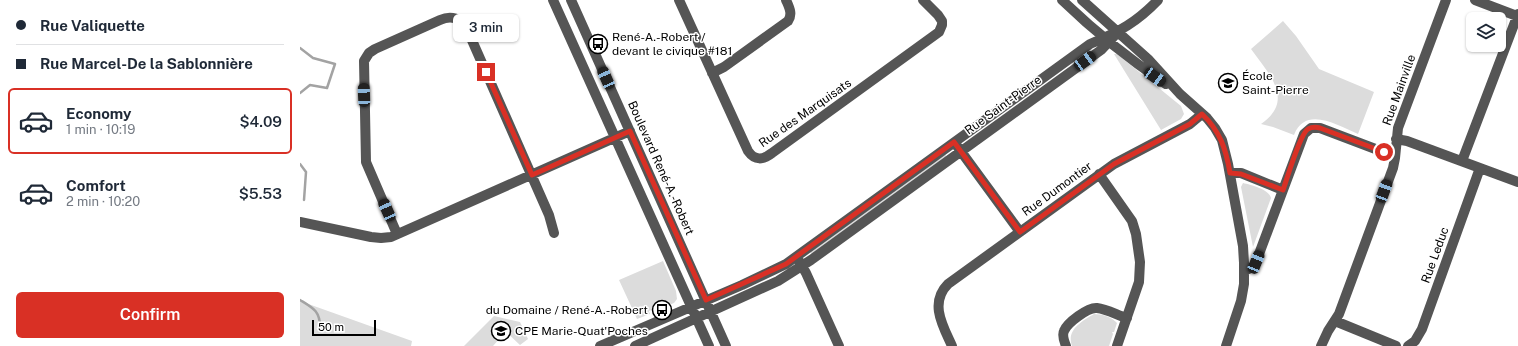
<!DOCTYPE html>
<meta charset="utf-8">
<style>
:root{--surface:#fff;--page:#f6f6f7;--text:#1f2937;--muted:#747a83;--line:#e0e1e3;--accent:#d93025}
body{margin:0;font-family:"Public Sans",sans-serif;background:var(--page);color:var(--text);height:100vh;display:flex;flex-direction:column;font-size:15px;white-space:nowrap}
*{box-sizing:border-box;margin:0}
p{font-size:13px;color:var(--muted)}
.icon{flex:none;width:22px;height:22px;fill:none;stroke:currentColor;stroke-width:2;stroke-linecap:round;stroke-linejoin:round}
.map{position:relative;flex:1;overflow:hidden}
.details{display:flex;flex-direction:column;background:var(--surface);width:300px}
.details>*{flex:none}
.guide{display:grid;align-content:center;height:88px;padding:0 16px;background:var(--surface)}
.fabs{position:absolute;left:1166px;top:12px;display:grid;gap:8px}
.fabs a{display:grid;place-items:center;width:40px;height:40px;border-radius:6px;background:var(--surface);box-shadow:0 1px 3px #0004;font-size:20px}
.scale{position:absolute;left:12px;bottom:10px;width:64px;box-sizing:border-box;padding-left:4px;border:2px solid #000;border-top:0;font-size:11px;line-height:14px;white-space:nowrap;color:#000;-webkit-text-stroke:3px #fff;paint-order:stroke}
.end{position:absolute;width:18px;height:18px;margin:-9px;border:5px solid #d93025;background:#fff;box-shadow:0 0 0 2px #fff}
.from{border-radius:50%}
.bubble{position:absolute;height:28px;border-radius:6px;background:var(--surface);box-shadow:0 1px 3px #0004;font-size:13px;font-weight:600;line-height:28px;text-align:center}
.car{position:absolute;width:12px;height:24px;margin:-12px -6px;border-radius:5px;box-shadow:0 0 3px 1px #0007;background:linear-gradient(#222 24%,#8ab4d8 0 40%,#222 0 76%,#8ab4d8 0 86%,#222 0)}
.guide b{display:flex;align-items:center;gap:14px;height:38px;font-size:15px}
.guide b+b{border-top:1px solid var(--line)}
.guide i{width:10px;height:10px;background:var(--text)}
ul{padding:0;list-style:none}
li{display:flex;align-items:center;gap:12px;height:66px;margin:0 8px 6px;padding:0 8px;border:2px solid transparent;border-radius:6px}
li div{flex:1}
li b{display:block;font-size:15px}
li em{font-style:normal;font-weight:600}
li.current{border-color:var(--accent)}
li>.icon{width:36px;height:36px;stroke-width:1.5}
.cta{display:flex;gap:8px;margin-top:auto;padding:8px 16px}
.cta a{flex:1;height:46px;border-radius:6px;background:var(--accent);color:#fff;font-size:16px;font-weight:600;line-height:46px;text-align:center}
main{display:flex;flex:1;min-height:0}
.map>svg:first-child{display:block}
.green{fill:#dcdcdc}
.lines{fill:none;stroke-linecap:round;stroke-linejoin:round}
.stream{stroke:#a3a3a3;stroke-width:2.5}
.minor{stroke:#555;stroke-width:10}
.route{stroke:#d93025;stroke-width:5}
.labels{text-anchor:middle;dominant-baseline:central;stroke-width:3;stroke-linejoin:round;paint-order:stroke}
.poi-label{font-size:12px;fill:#000;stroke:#fff;text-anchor:start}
.street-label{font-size:12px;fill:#000;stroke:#fff}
</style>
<main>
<section class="details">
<div class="guide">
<b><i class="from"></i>Rue Valiquette</b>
<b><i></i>Rue Marcel-De la Sablonnière</b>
</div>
<ul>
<li class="current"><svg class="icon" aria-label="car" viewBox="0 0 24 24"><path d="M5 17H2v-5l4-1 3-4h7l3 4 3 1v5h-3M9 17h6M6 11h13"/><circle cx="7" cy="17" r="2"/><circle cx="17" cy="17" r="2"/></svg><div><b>Economy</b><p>1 min · 10:19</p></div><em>$4.09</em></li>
<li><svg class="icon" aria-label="car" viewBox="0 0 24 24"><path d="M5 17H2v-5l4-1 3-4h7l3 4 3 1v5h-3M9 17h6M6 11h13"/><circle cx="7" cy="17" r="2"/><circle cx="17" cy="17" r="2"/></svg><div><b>Comfort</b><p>2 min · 10:20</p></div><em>$5.53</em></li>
</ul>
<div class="cta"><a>Confirm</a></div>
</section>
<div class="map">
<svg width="1218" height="346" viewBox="0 0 1218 346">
<rect width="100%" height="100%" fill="#fff"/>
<!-- green -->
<path class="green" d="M983 21 996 36 1019 69 1074 92 1058 134C1038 126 1006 105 994 135L973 127 961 124C996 100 968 73 951 49Z
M814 54H817L881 106 884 114 881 119 861 130Z
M644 153 647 157 512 255 509 250Z
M943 183C951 185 969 189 971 198L953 247 941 187Z
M363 261 376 291 377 299 374 303 359 309 358 307 349 311 350 314 337 319 319 280Z
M0 301 112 341 111 346H0Z
M794 314C802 314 812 317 817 323L814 332H812L813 334 809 346H772C766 330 782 321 794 314Z
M194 316 220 322 228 339 220 345 205 331 200 336 201 337 193 346H164Z"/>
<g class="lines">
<!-- stream -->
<path class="stream" d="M0 48 13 58 35 64 27 88 10 85 0 93
M0 164 6 172 4 200
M0 300C13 308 20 311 20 327"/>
<!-- minor -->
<path class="minor" d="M253 0 409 346
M271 0 426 346
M379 0 448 151C455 161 463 160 472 153L639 32 642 25V21L638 15 623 0
M762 0C794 31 829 59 866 84
M782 0 849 60 880 94 907 118 915 128 922 140 928 164 943 246 944 263V284L941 301 926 346
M1175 0 1217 16
M412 73 424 67 488 21C493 14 489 7 486 0
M1096 139 1107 141 1218 182
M657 146 720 232
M1162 161 1218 14
M930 173H941L983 190
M799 174 832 221 836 234 840 262 839 282 817 346
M0 222 71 237 81 238 91 237 330 131
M97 234 66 162 64 61 69 53 75 49 140 20C151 15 161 18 167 29L249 215 254 233
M499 261 506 273 539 346
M944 271 953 267 956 262 1004 134 1011 128H1020L1086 153 1095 155
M1035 321 1096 346
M300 346 442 285 486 264 790 44C819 32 837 22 858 0
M335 346 478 281 511 260 801 50 815 35
M652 346C643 326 629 303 648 284L814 164 890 124 902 114
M766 346C764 341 762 335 764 331 767 323 788 307 797 308 807 309 817 315 827 318
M1021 346 1028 331 1039 314 1093 168 1095 158 1098 128 1146 0
M1108 346 1115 341 1122 329 1180 168"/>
</g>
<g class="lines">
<!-- route -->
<path class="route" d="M186 72 232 175 330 131 406 300 486 264 654 142 720 232 814 164 890 124 902 114C920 131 926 149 930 173L941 174 983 190C987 179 1000 134 1008 129 1012 127 1016 127 1020 128L1084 152"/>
</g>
<!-- icons -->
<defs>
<g id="bus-ring" transform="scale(1)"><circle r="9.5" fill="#fff" stroke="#000" stroke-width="1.5"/><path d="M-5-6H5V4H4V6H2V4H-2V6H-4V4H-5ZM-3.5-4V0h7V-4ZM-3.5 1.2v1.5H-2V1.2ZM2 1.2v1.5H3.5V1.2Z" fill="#000"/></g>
<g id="school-ring" transform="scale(1)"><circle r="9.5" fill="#fff" stroke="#000" stroke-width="1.5"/><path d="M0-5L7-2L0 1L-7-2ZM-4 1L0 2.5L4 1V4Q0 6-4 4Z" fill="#000"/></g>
</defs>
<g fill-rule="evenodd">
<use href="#bus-ring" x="298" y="44"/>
<use href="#school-ring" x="928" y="83"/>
<use href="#bus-ring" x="362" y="310"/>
<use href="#school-ring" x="201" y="331"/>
</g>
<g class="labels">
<!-- poi labels -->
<g class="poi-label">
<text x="312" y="37">René-A.-Robert /<tspan x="312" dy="14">devant le civique #181</tspan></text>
<text x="942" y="76">École<tspan x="942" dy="14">Saint-Pierre</tspan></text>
<text x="348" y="310" text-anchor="end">du Domaine / René-A.-Robert</text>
<text x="215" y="331">CPE Marie-Quat'Poches</text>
</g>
<!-- street labels -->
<g class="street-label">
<text transform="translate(1099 90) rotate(-70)">Rue Mainville</text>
<text transform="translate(703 105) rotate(-36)">Rue Saint-Pierre</text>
<text transform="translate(505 113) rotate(-35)">Rue des Marquisats</text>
<text transform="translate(361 168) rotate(66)">Boulevard René-A.-Robert</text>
<text transform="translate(757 189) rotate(-36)">Rue Dumontier</text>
<text transform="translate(1135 255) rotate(-70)">Rue Leduc</text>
</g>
</g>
</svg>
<div class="fabs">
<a><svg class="icon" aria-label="layers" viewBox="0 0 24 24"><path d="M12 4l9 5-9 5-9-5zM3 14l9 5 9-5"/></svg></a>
</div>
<div class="scale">50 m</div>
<i class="end from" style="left:1084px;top:152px"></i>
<i class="end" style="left:186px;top:72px"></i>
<div class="bubble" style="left:153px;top:14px;width:66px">3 min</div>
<i class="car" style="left:785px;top:61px;rotate:54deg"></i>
<i class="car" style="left:855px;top:77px;rotate:125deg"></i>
<i class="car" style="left:306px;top:78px;rotate:336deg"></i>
<i class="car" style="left:64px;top:95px;rotate:358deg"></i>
<i class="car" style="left:1084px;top:191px;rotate:20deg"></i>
<i class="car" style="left:87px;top:210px;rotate:336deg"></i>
<i class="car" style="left:956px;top:262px;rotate:22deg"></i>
</div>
</main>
